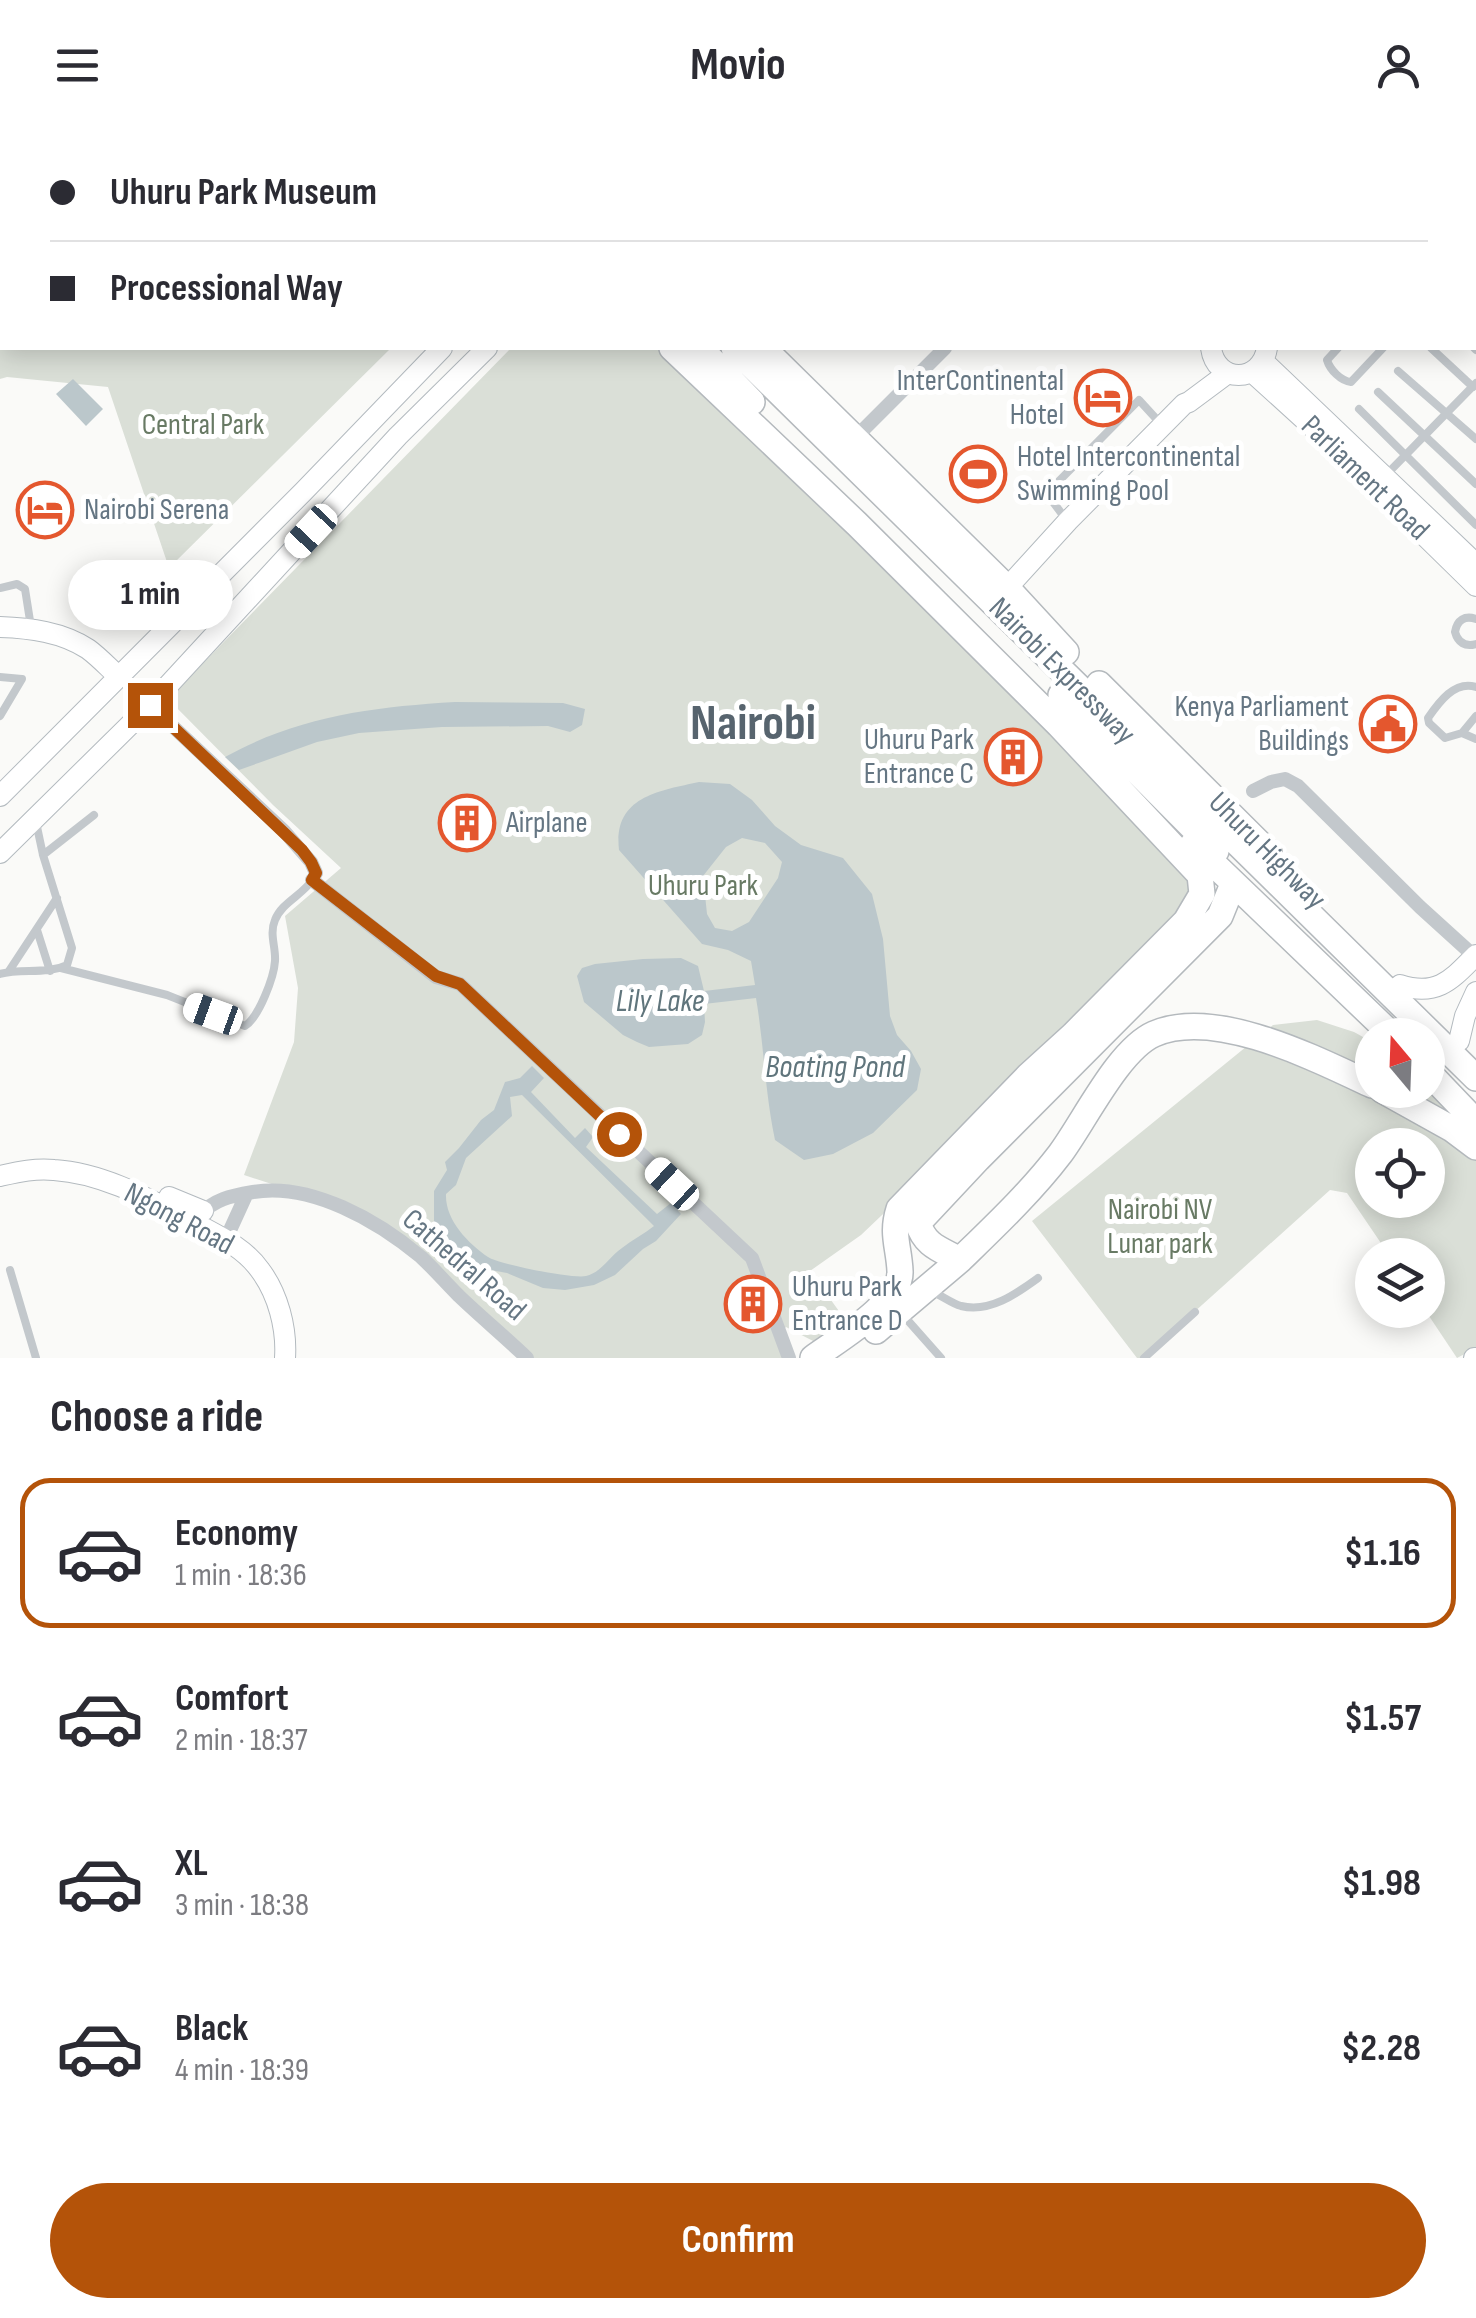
<!DOCTYPE html>
<meta charset="utf-8">
<style>
:root{--surface:#fff;--page:#f2f2f3;--text:#2b2b33;--muted:#7c7c81;--line:#e1e1e2;--accent:#b45309}
body{margin:0;font-family:"Sofia Sans Condensed",sans-serif;background:var(--page);color:var(--text);height:100vh;display:flex;flex-direction:column;font-size:38px;white-space:nowrap}
*{box-sizing:border-box;margin:0}
p{font-size:32px;color:var(--muted)}
.icon{flex:none;width:55px;height:55px;fill:none;stroke:currentColor;stroke-width:2;stroke-linecap:round;stroke-linejoin:round}
.map{position:relative;height:1228px;overflow:hidden}
.sheet{display:flex;flex-direction:column;background:var(--surface);flex:1}
.sheet>*{flex:none}
.hud{position:absolute;left:0px;top:0px;width:1478px;height:220px;box-shadow:0 5px 25px #0003;display:grid;align-content:center;height:220px;padding:0 50px;background:var(--surface)}
.needle{width:65px;rotate:341deg}
.fabs{position:absolute;left:1355px;top:888px;display:grid;gap:20px}
.fabs a{display:grid;place-items:center;width:90px;height:90px;border-radius:50%;background:var(--surface);box-shadow:0 5px 25px #0003;font-size:50px}
.end{position:absolute;width:45px;height:45px;margin:-22px;border:12px solid #b45309;background:#fff;box-shadow:0 0 0 5px #fff}
.from{border-radius:50%}
.bubble{position:absolute;height:70px;border-radius:35px;background:var(--surface);box-shadow:0 5px 25px #0003;font-size:32px;font-weight:700;line-height:70px;text-align:center}
.car{position:absolute;width:30px;height:60px;margin:-30px -15px;border-radius:12px;box-shadow:0 0 8px 2px #0007;background:linear-gradient(#fff 24%,#345 0 40%,#fff 0 76%,#345 0 86%,#fff 0)}
.hud b{display:flex;align-items:center;gap:35px;height:95px;font-size:38px}
.hud b+b{border-top:2px solid var(--line)}
.hud i{width:25px;height:25px;background:var(--text)}
ul{padding:0;list-style:none}
li{display:flex;align-items:center;gap:30px;height:150px;margin:0 20px 15px;padding:0 30px;border:5px solid transparent;border-radius:30px}
li div{flex:1}
li b{display:block;font-size:38px}
li em{font-style:normal;font-weight:700}
li.active{border-color:var(--accent)}
li>.icon{width:90px;height:90px;stroke-width:1.5}
h2{padding:0 50px;font-size:45px;line-height:120px}
.primary-button{display:flex;gap:20px;margin-top:auto;padding:20px 50px}
.primary-button a{flex:1;height:115px;border-radius:60px;background:var(--accent);color:#fff;font-size:40px;font-weight:700;line-height:115px;text-align:center}
header{display:flex;justify-content:space-between;align-items:center;height:130px;padding:0 50px;background:var(--surface);font-size:45px;font-weight:700}
.map>svg:first-child{display:block}
.green{fill:#dadfd7;fill-rule:evenodd}
.water{fill:#bbc7cb;fill-rule:evenodd}
.lines{fill:none;stroke-linecap:round;stroke-linejoin:round}
.secondary-casing{stroke:#b3babf;stroke-width:22}
.highway-casing{stroke:#b4b9bd;stroke-width:28}
.lane{stroke:#c3c8cc;stroke-width:8}
.street{stroke:#c3c8cc;stroke-width:14}
.secondary{stroke:#fff;stroke-width:20}
.highway{stroke:#fff;stroke-width:25}
.route{stroke:#b45309;stroke-width:12}
.labels{text-anchor:middle;dominant-baseline:central;stroke-width:10;stroke-linejoin:round;paint-order:stroke}
.poi-label{font-size:30px;fill:#657683;stroke:#fff;text-anchor:start}
.park-label{font-size:30px;fill:#687a64;stroke:#fff}
.street-label{font-size:30px;fill:#657683;stroke:#fff}
.water-label{font-size:32px;font-style:italic;fill:#60757c;stroke:#fff}
.town-label{font-size:50px;font-weight:bold;fill:#57646e;stroke:#fff}
</style>
<header><svg class="icon" aria-label="menu" viewBox="0 0 24 24"><path d="M4 6h16M4 12h16M4 18h16"/></svg>Movio<svg class="icon" aria-label="person" viewBox="0 0 24 24"><circle cx="12" cy="8" r="4"/><path d="M4 21q1-7 8-7t8 7"/></svg></header>
<div class="map">
<svg width="1476" height="1228" viewBox="0 0 1476 1228">
<rect width="100%" height="100%" fill="#fafaf8"/>
<!-- green -->
<path class="green" d="M0 0H450L452 2H2V218H391L169 438 108 257 7 247 0 249Z
M511 218H673L1189 732 1192 764 1150 819 982 990 861 1105 810 1141 849 1195 815 1212 786 1197 780 1204 789 1228H528L389 1103 324 1071 244 1045 294 912 298 858 285 786 341 738 273 675 168 569Z
M1317 890 1354 902 1372 912V960H1428V954L1476 1004V1218L1457 1228 1425 1180H1428V1125H1389L1347 1063 1330 1060 1143 1228H1137L1032 1091 1273 895ZM1372 1015H1428V1070H1372Z"/>
<!-- water -->
<path class="water" d="M73 249 103 279 86 296 56 264Z
M455 572 563 573 585 579 582 595 570 602 548 596 442 597 359 603 317 612 239 640 225 627C299 586 373 577 455 572Z
M699 652 730 654 752 670 775 696 801 715 843 728 872 764 883 809 890 886 897 905 911 921 921 939 917 960 873 1003 833 1024 804 1030 775 1010C765 963 764 915 756 868L704 874 705 892 702 905 688 914 649 917 637 912 623 905 584 872 577 846 582 838 595 834 643 829 681 828 698 836 704 861 755 855 751 831 728 820 702 814 619 720C613 667 658 661 699 652ZM742 708 765 713 782 732 778 748 749 792 732 801 715 798 707 784 703 746 726 717Z
M532 936 544 948 531 962 575 1008 585 998 593 1007 586 1017 657 1084 671 1073 681 1084 656 1111 643 1119 615 1145 594 1155 565 1160 543 1158 507 1143 474 1137 434 1095V1061L447 1040 445 1032 459 1018 481 990 494 980 505 952 520 948ZM522 965 654 1096C644 1104 632 1110 622 1118 609 1127 602 1142 586 1146 572 1149 498 1134 488 1127 468 1113 445 1090 446 1064L456 1055 466 1028 512 986 510 967Z"/>
<g class="lines">
<!-- secondary casing -->
<g class="secondary-casing">
<path id="secondary" d="M655 2 658 0
M695 2 697 0
M1085 2V0
M1438 2 1440 0
M1466 2 1469 0
M1211 218C1216 254 1261 254 1267 218
M1263 231 1476 434
M1252 242 1328 311 1476 456
M1007 458 1068 391 1184 274 1189 272 1228 243
M0 497C30 498 62 502 88 519 99 527 109 538 119 547
M0 666 303 362 442 218
M0 723 150 575 398 306 487 218
M1400 855C1438 867 1452 849 1476 825
M1459 911 1465 886 1476 862
M0 1046C18 1042 35 1038 54 1040 103 1043 149 1069 191 1091 216 1105 243 1116 260 1140 278 1164 287 1198 285 1228
M169 1067 203 1081
M1474 1228H1476"/>
</g>
<!-- highway casing -->
<g class="highway-casing">
<path id="highway" d="M475 0 477 2
M520 0 522 2
M544 0 546 2
M672 218 857 394 1059 595 1200 745 1202 764 1186 791 1073 905 1029 945 899 1079C891 1104 899 1117 900 1141 902 1173 836 1211 813 1228
M700 218 752 272
M734 218 1476 948
M763 218 1007 458 1066 522
M1099 554 1269 723
M1061 565 1216 721
M1193 714 1392 905
M1233 754 1220 786 978 1029 918 1093C925 1116 940 1119 960 1130 995 1096 1031 1062 1060 1024 1084 992 1118 920 1154 904 1215 877 1316 929 1372 955
M1428 942 1476 992
M1382 960 1452 999 1476 1017
M876 1201 960 1130"/>
</g>
<!-- lane -->
<path class="lane" d="M846 2 849 0
M979 2 981 0
M1338 218 1327 230C1330 240 1341 251 1351 252L1383 218
M1431 218 1473 257
M1474 218 1476 220
M1398 241 1476 309
M1378 262 1476 354
M1359 279 1476 395
M1385 346 1476 253
M1065 388 1050 368 1054 356 1139 270 1161 294
M0 458 17 454 25 459 31 497
M1476 489C1465 485 1457 490 1455 502 1458 513 1465 517 1476 514
M0 547 22 549 0 586
M1476 586 1462 603 1476 609
M1462 603 1445 608 1429 593 1428 588C1439 572 1455 550 1476 557
M43 725 94 685
M37 800 50 841
M61 838 167 865 245 896C259 887 274 847 275 831 276 817 269 804 275 790 282 772 303 765 313 749
M9 841 57 768
M0 844C22 838 46 845 67 835L72 818 43 725 36 692
M10 1140 36 1228
M931 1161C941 1165 951 1173 961 1176 990 1183 1016 1164 1038 1148
M903 1185 941 1228
M1144 1228 1195 1182"/>
<!-- street -->
<path class="street" d="M809 0 812 2
M1071 2 1074 0
M855 308 945 218
M150 575 284 701 311 732 316 743
M1253 661 1271 652 1285 649 1298 656 1420 777 1474 826
M312 750 436 847 460 854 752 1128 789 1228
M198 1086C215 1069 230 1066 253 1062 311 1052 378 1091 421 1127 434 1139 446 1153 459 1166 481 1187 505 1207 527 1228
M226 1109 247 1063"/>
<!-- secondary -->
<use href="#secondary" class="secondary"/>
<!-- highway -->
<use href="#highway" class="highway"/>
</g>
<g class="lines">
<!-- route -->
<path class="route" d="M150 575 302 720 311 732 316 743 312 750 436 846 460 854 619 1004"/>
</g>
<!-- icons -->
<defs>
<g id="hotel-ring" transform="scale(2.875)"><circle r="9.5" fill="#fff" stroke="#e4572e" stroke-width="1.5"/><path d="M-6-4.5h1.5V1H6V5H4.5V3h-9V5H-6ZM-4 0a1.8 1.8 0 1 1 3.6 0ZM.5 0V-2.5h3Q6-2.5 6 0Z" fill="#e4572e"/></g>
<g id="stadium-ring" transform="scale(2.875)"><circle r="9.5" fill="#fff" stroke="#e4572e" stroke-width="1.5"/><path d="M0-5a6.5 5 0 1 0 0 10a6.5 5 0 1 0 0-10ZM-3.5-1.8h7v3.6h-7Z" fill="#e4572e"/></g>
<g id="civic-ring" transform="scale(2.875)"><circle r="9.5" fill="#fff" stroke="#e4572e" stroke-width="1.5"/><path d="M-.6-6.5H3V-4.5H.6V-3L4-1V1h2V6H-6V1h2V-1L-.6-3ZM-1.2 2.5V6h2.4V2.5Z" fill="#e4572e"/></g>
<g id="building-ring" transform="scale(2.875)"><circle r="9.5" fill="#fff" stroke="#e4572e" stroke-width="1.5"/><path d="M-4-6H4V6H1V3H-1V6H-4ZM-2.5-4.3h1.7v1.8h-1.7ZM.8-4.3h1.7v1.8H.8ZM-2.5-1h1.7V.8h-1.7ZM.8-1h1.7V.8H.8Z" fill="#e4572e"/></g>
</defs>
<g fill-rule="evenodd">
<use href="#hotel-ring" x="1103" y="268"/>
<use href="#stadium-ring" x="978" y="344"/>
<use href="#hotel-ring" x="45" y="380"/>
<use href="#civic-ring" x="1388" y="594"/>
<use href="#building-ring" x="1013" y="627"/>
<use href="#building-ring" x="467" y="693"/>
<use href="#building-ring" x="753" y="1174"/>
</g>
<g class="labels">
<!-- poi labels -->
<g class="poi-label">
<text x="1064" y="251" text-anchor="end">InterContinental<tspan x="1064" dy="34">Hotel</tspan></text>
<text x="1017" y="327">Hotel Intercontinental<tspan x="1017" dy="34">Swimming Pool</tspan></text>
<text x="84" y="380">Nairobi Serena</text>
<text x="1349" y="577" text-anchor="end">Kenya Parliament<tspan x="1349" dy="34">Buildings</tspan></text>
<text x="974" y="610" text-anchor="end">Uhuru Park<tspan x="974" dy="34">Entrance C</tspan></text>
<text x="506" y="693">Airplane</text>
<text x="792" y="1157">Uhuru Park<tspan x="792" dy="34">Entrance D</tspan></text>
</g>
<!-- park labels -->
<g class="park-label">
<text x="203" y="295">Central Park</text>
<text x="703" y="756">Uhuru Park</text>
<text x="1160" y="1080">Nairobi NV<tspan x="1160" dy="34">Lunar park</tspan></text>
</g>
<!-- street labels -->
<g class="street-label">
<text transform="translate(1365 348) rotate(44)">Parliament Road</text>
<text transform="translate(1062 541) rotate(45)">Nairobi Expressway</text>
<text transform="translate(1267 721) rotate(45)">Uhuru Highway</text>
<text transform="translate(179 1089) rotate(28)">Ngong Road</text>
<text transform="translate(464 1135) rotate(41)">Cathedral Road</text>
</g>
<!-- water labels -->
<g class="water-label">
<text x="660" y="871">Lily Lake</text>
<text x="835" y="937">Boating Pond</text>
</g>
<!-- town labels -->
<g class="town-label">
<text x="753" y="594">Nairobi</text>
</g>
</g>
</svg>
<div class="fabs">
<a><svg class="needle" viewBox="-14 -14 28 28"><path d="M0-13l5 13h-10z" fill="#e53935"/><path d="M0 13l5-13h-10z" fill="#7c7c81"/></svg></a>
<a><svg class="icon" aria-label="locate" viewBox="0 0 24 24"><circle cx="12" cy="12" r="6"/><path d="M12 2v4M12 18v4M2 12h4M18 12h4"/></svg></a>
<a><svg class="icon" aria-label="layers" viewBox="0 0 24 24"><path d="M12 4l9 5-9 5-9-5zM3 14l9 5 9-5"/></svg></a>
</div>
<i class="end from" style="left:619px;top:1004px"></i>
<i class="end" style="left:150px;top:575px"></i>
<div class="bubble" style="left:68px;top:430px;width:165px">1 min</div>
<i class="car" style="left:311px;top:401px;rotate:223deg"></i>
<i class="car" style="left:213px;top:884px;rotate:290deg"></i>
<i class="car" style="left:672px;top:1054px;rotate:313deg"></i>
<div class="hud">
<b><i class="from"></i>Uhuru Park Museum</b>
<b><i></i>Processional Way</b>
</div>
</div>
<section class="sheet">
<h2>Choose a ride</h2>
<ul>
<li class="active"><svg class="icon" aria-label="car" viewBox="0 0 24 24"><path d="M5 17H2v-5l4-1 3-4h7l3 4 3 1v5h-3M9 17h6M6 11h13"/><circle cx="7" cy="17" r="2"/><circle cx="17" cy="17" r="2"/></svg><div><b>Economy</b><p>1 min · 18:36</p></div><em>$1.16</em></li>
<li><svg class="icon" aria-label="car" viewBox="0 0 24 24"><path d="M5 17H2v-5l4-1 3-4h7l3 4 3 1v5h-3M9 17h6M6 11h13"/><circle cx="7" cy="17" r="2"/><circle cx="17" cy="17" r="2"/></svg><div><b>Comfort</b><p>2 min · 18:37</p></div><em>$1.57</em></li>
<li><svg class="icon" aria-label="car" viewBox="0 0 24 24"><path d="M5 17H2v-5l4-1 3-4h7l3 4 3 1v5h-3M9 17h6M6 11h13"/><circle cx="7" cy="17" r="2"/><circle cx="17" cy="17" r="2"/></svg><div><b>XL</b><p>3 min · 18:38</p></div><em>$1.98</em></li>
<li><svg class="icon" aria-label="car" viewBox="0 0 24 24"><path d="M5 17H2v-5l4-1 3-4h7l3 4 3 1v5h-3M9 17h6M6 11h13"/><circle cx="7" cy="17" r="2"/><circle cx="17" cy="17" r="2"/></svg><div><b>Black</b><p>4 min · 18:39</p></div><em>$2.28</em></li>
</ul>
<div class="primary-button"><a>Confirm</a></div>
</section>
